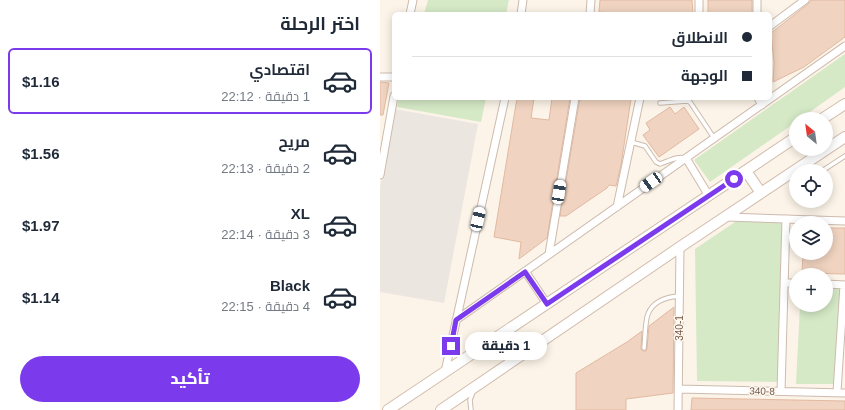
<!DOCTYPE html>
<html lang="ar">
<meta charset="utf-8">
<style>
:root{--surface:#fff;--page:#f6f6f7;--text:#1f2937;--muted:#747a83;--line:#e0e1e3;--accent:#7c3aed}
body{margin:0;font-family:Arial,Cairo,sans-serif;background:var(--page);color:var(--text);direction:rtl;height:100vh;display:flex;flex-direction:column;font-size:15px;white-space:nowrap}
*{box-sizing:border-box;margin:0}
p{font-size:13px;color:var(--muted)}
.icon{flex:none;width:22px;height:22px;fill:none;stroke:currentColor;stroke-width:2;stroke-linecap:round;stroke-linejoin:round}
.map{position:relative;flex:1;overflow:hidden;direction:ltr}
.sheet{display:flex;flex-direction:column;background:var(--surface);width:380px}
.sheet>*{flex:none}
.top-card{position:absolute;left:12px;top:12px;width:380px;height:88px;border-radius:6px;box-shadow:0 2px 10px #0003;direction:rtl;display:grid;align-content:center;height:88px;padding:0 20px;background:var(--surface)}
.needle{width:26px;rotate:331deg}
.tools{position:absolute;left:409px;top:112px;display:grid;gap:8px}
.tools a{display:grid;place-items:center;width:44px;height:44px;border-radius:50%;background:var(--surface);box-shadow:0 2px 10px #0003;font-size:20px}
.end{position:absolute;width:18px;height:18px;margin:-9px;border:5px solid #7c3aed;background:#fff;box-shadow:0 0 0 2px #fff}
.from{border-radius:50%}
.bubble{position:absolute;height:28px;border-radius:14px;background:var(--surface);box-shadow:0 2px 10px #0003;font-size:13px;font-weight:800;line-height:28px;text-align:center;direction:rtl}
.car{position:absolute;width:12px;height:24px;margin:-12px -6px;border-radius:5px;box-shadow:0 0 3px 1px #0007;background:linear-gradient(#fff 24%,#345 0 40%,#fff 0 76%,#345 0 86%,#fff 0)}
.top-card b{display:flex;align-items:center;gap:14px;height:38px;font-size:15px}
.top-card b+b{border-top:1px solid var(--line)}
.top-card i{width:10px;height:10px;background:var(--text)}
ul{padding:0;list-style:none}
li{display:flex;align-items:center;gap:12px;height:66px;margin:0 8px 6px;padding:0 12px;border:2px solid transparent;border-radius:6px}
li div{flex:1}
li b{display:block;font-size:15px}
li em{font-style:normal;font-weight:800}
li.active{border-color:var(--accent)}
li>.icon{width:36px;height:36px;stroke-width:1.5}
h2{padding:0 20px;font-size:18px;line-height:48px}
.primary-button{display:flex;gap:8px;margin-top:auto;padding:8px 20px}
.primary-button a{flex:1;height:46px;border-radius:24px;background:var(--accent);color:#fff;font-size:16px;font-weight:800;line-height:46px;text-align:center}
main{display:flex;flex:1;min-height:0}
.map>svg:first-child{display:block}
.industrial{fill:#ece6e1}
.green{fill:#d5e9c6}
.building{fill:#f0d3c0;stroke:#e2b9a1}
.lines{fill:none;stroke-linecap:round;stroke-linejoin:round}
.service-casing{stroke:#cdbbae;stroke-width:5.5}
.minor-casing{stroke:#cdbbae;stroke-width:9}
.secondary-casing{stroke:#d2bdae;stroke-width:12}
.service{stroke:#fff;stroke-width:3.5}
.minor{stroke:#fff;stroke-width:7}
.secondary{stroke:#fff;stroke-width:10}
.route{stroke:#7c3aed;stroke-width:5}
.labels{text-anchor:middle;dominant-baseline:central;stroke-width:3;stroke-linejoin:round;paint-order:stroke}
.street-label{font-size:10px;fill:#755a4c;stroke:#fef8ee}
</style>
<main>
<div class="map">
<svg width="465" height="410" viewBox="0 0 465 410">
<rect width="100%" height="100%" fill="#fcf4e8"/>
<!-- industrial -->
<path class="industrial" d="M14 109 98 124 64 303 0 292V187Z"/>
<!-- green -->
<path class="green" d="M48 0H129L126 14H44Z
M465 54V87L420 119H416V122L330 182 314 160Z
M19 98H106L101 122 17 107Z
M358 220 408 222 403 382 317 381 315 249Z
M446 288 465 289V335L461 384H416L420 305H446Z"/>
<!-- building -->
<path class="building" d="M220 0H312L313 14H239L219 12Z
M328 0H372V14H328Z
M431 0H465V37L424 67 393 82 394 63 391 33 428 4Z
M0 82 9 83 3 115H0Z
M137 98H154L151 118 169 120 172 98H190L167 238 139 259 141 242 114 237Z
M200 98 251 99 241 165 236 186 229 185 227 188 186 216H180Z
M290 107 295 114 304 107 319 129 279 157 263 135 270 130 266 123Z
M446 228H465V274L422 273 423 253H446Z
M294 307 293 393 246 399V410H196V373L247 342 262 331 261 349 263 351H266L267 348 269 326Z
M312 398 465 401V410H311Z"/>
<g class="lines">
<!-- service casing -->
<g class="service-casing">
<path id="service" d="M280 103 307 101 310 102 334 138
M251 142 265 146 276 162 280 164C289 161 296 156 305 158
M442 171 465 156
M264 348C265 340 265 321 268 314 273 301 287 297 299 296
M91 410 90 400 93 392"/>
</g>
<!-- minor casing -->
<g class="minor-casing">
<path id="minor" d="M319 0V14
M30 14 33 0
M141 14 143 0
M210 14 211 0
M377 14V0
M390 26 425 0
M0 77H14
M378 98 382 105
M306 158 329 196
M0 175 14 96
M237 207 260 98
M346 217 465 221
M169 254 195 98
M145 271 167 304
M404 283H416
M446 284 465 285
M76 320 465 46
M65 372 125 98
M299 389 465 393
M401 391 406 219
M457 392 464 285
M298 410 300 247"/>
</g>
<!-- secondary casing -->
<g class="secondary-casing">
<path id="secondary" d="M442 119 465 104
M366 171 381 193
M8 410 416 137
M61 410 300 247 465 137"/>
</g>
<!-- service -->
<use href="#service" class="service"/>
<!-- minor -->
<use href="#minor" class="minor"/>
<!-- secondary -->
<use href="#secondary" class="secondary"/>
</g>
<g class="lines">
<!-- route -->
<path class="route" d="M71 346 76 320 145 272 167 304 354 179"/>
</g>
<g class="labels">
<!-- street labels -->
<g class="street-label">
<text transform="translate(299 328) rotate(-90)">340-1</text>
<text transform="translate(382 391) rotate(1)">340-8</text>
</g>
</g>
</svg>
<div class="tools">
<a><svg class="needle" viewBox="-14 -14 28 28"><path d="M0-13l5 13h-10z" fill="#e53935"/><path d="M0 13l5-13h-10z" fill="#747a83"/></svg></a>
<a><svg class="icon" aria-label="locate" viewBox="0 0 24 24"><circle cx="12" cy="12" r="6"/><path d="M12 2v4M12 18v4M2 12h4M18 12h4"/></svg></a>
<a><svg class="icon" aria-label="layers" viewBox="0 0 24 24"><path d="M12 4l9 5-9 5-9-5zM3 14l9 5 9-5"/></svg></a>
<a>+</a>
</div>
<i class="end from" style="left:354px;top:179px"></i>
<i class="end" style="left:71px;top:346px"></i>
<div class="bubble" style="left:85px;top:332px;width:82px">1 دقيقة</div>
<i class="car" style="left:271px;top:182px;rotate:235deg"></i>
<i class="car" style="left:179px;top:192px;rotate:9deg"></i>
<i class="car" style="left:98px;top:219px;rotate:13deg"></i>
<div class="top-card">
<b><i class="from"></i>الانطلاق</b>
<b><i></i>الوجهة</b>
</div>
</div>
<section class="sheet">
<h2>اختر الرحلة</h2>
<ul>
<li class="active"><svg class="icon" aria-label="car" viewBox="0 0 24 24"><path d="M5 17H2v-5l4-1 3-4h7l3 4 3 1v5h-3M9 17h6M6 11h13"/><circle cx="7" cy="17" r="2"/><circle cx="17" cy="17" r="2"/></svg><div><b>اقتصادي</b><p>1 دقيقة · 22:12</p></div><em>$1.16</em></li>
<li><svg class="icon" aria-label="car" viewBox="0 0 24 24"><path d="M5 17H2v-5l4-1 3-4h7l3 4 3 1v5h-3M9 17h6M6 11h13"/><circle cx="7" cy="17" r="2"/><circle cx="17" cy="17" r="2"/></svg><div><b>مريح</b><p>2 دقيقة · 22:13</p></div><em>$1.56</em></li>
<li><svg class="icon" aria-label="car" viewBox="0 0 24 24"><path d="M5 17H2v-5l4-1 3-4h7l3 4 3 1v5h-3M9 17h6M6 11h13"/><circle cx="7" cy="17" r="2"/><circle cx="17" cy="17" r="2"/></svg><div><b>XL</b><p>3 دقيقة · 22:14</p></div><em>$1.97</em></li>
<li><svg class="icon" aria-label="car" viewBox="0 0 24 24"><path d="M5 17H2v-5l4-1 3-4h7l3 4 3 1v5h-3M9 17h6M6 11h13"/><circle cx="7" cy="17" r="2"/><circle cx="17" cy="17" r="2"/></svg><div><b>Black</b><p>4 دقيقة · 22:15</p></div><em>$1.14</em></li>
</ul>
<div class="primary-button"><a>تأكيد</a></div>
</section>
</main>
